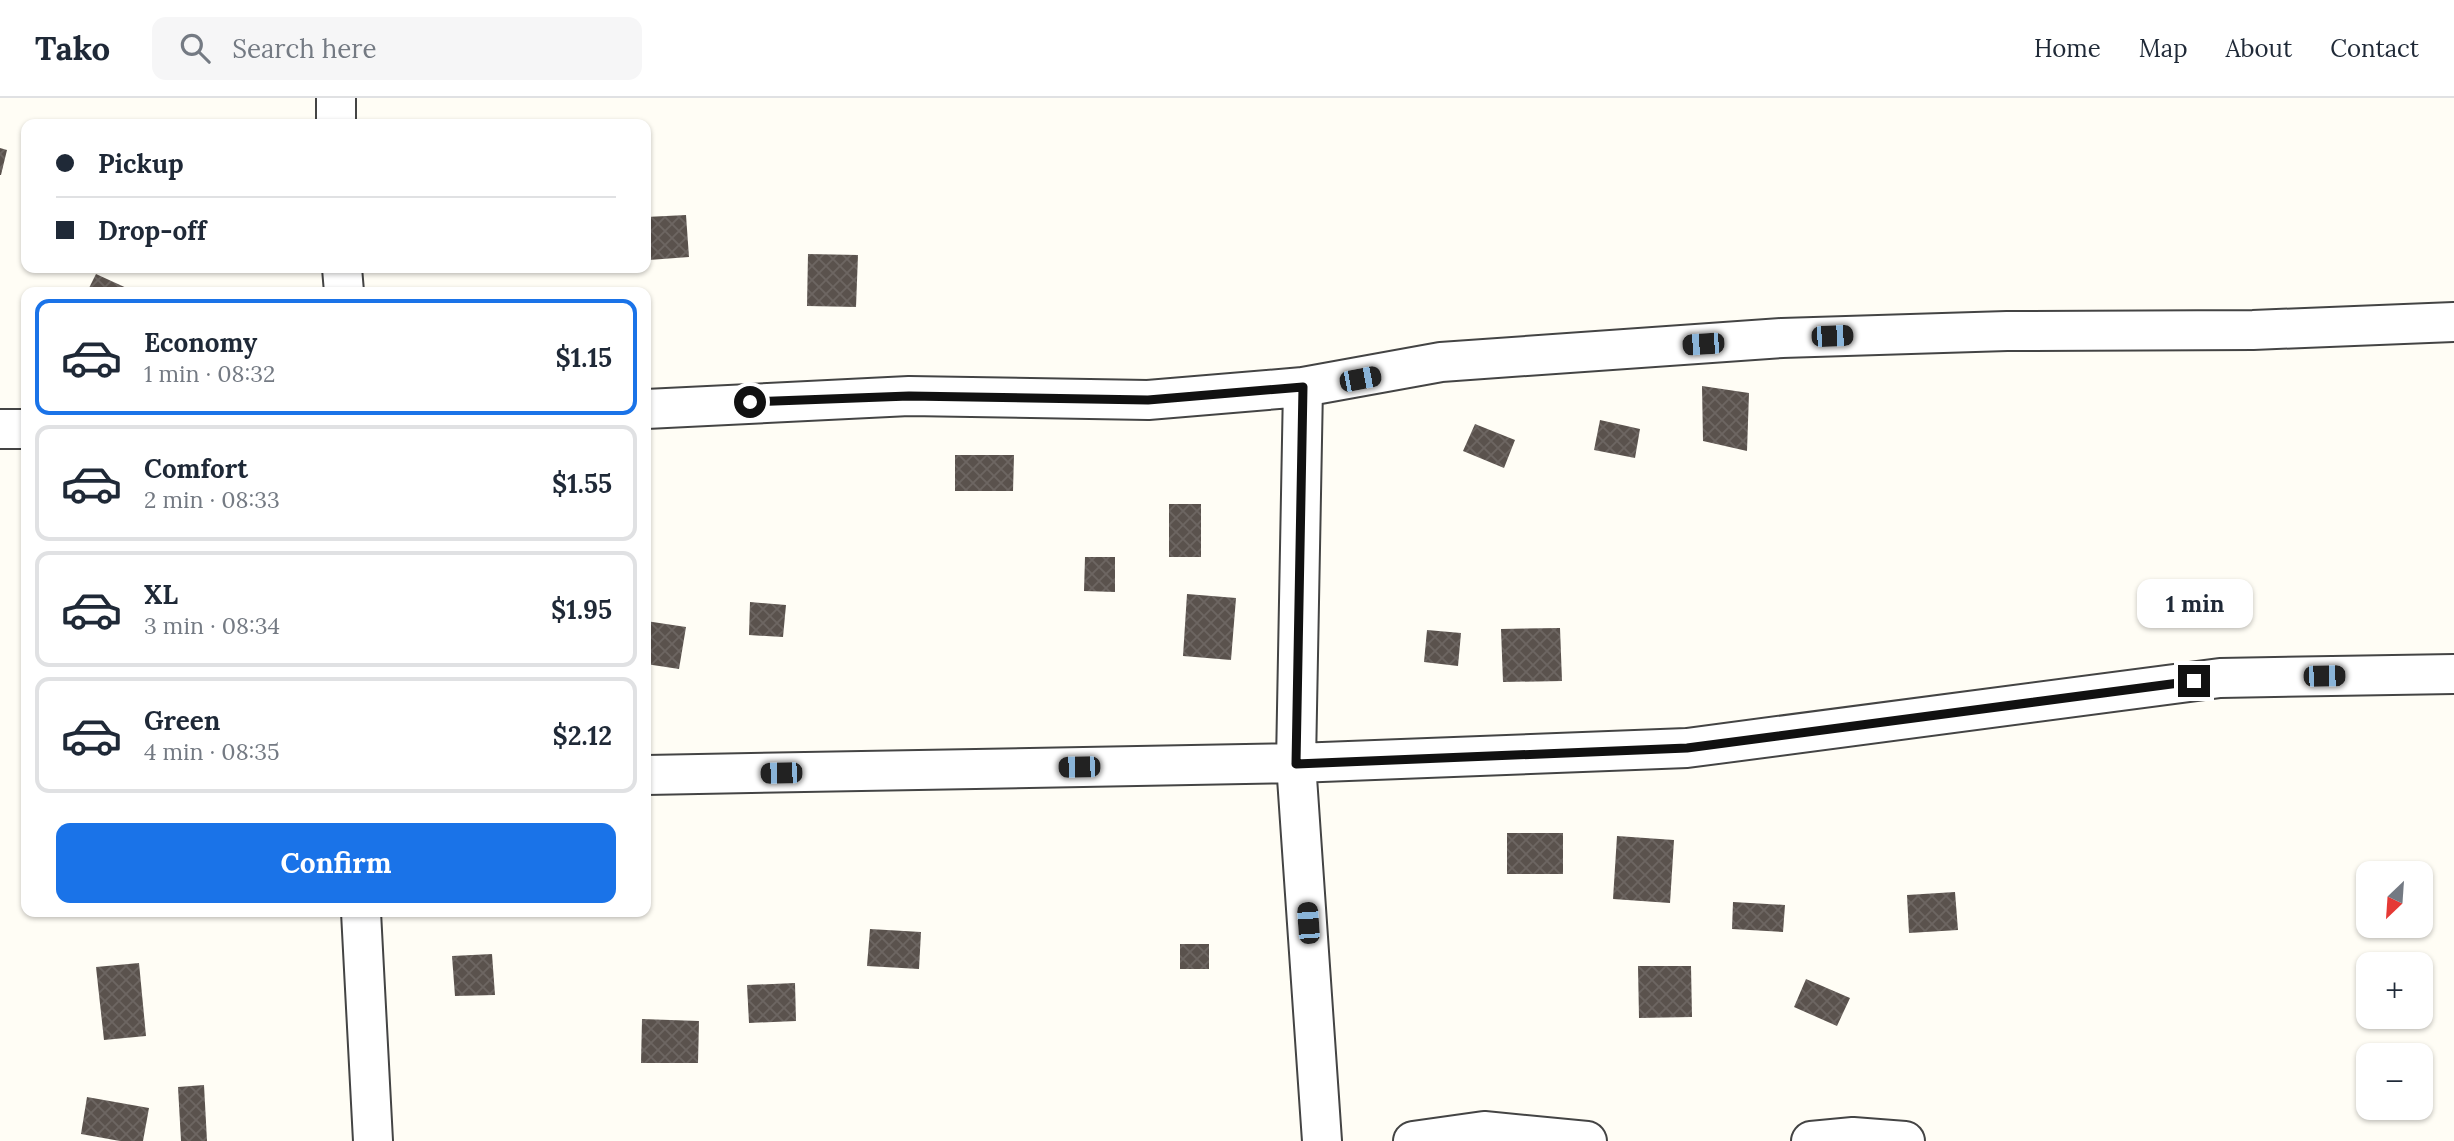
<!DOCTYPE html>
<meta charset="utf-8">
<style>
:root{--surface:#fff;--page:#f6f6f7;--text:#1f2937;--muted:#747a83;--line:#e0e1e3;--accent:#1a73e8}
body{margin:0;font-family:Lora,serif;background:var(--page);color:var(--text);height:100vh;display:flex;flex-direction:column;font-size:26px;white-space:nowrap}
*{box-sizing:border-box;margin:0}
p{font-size:23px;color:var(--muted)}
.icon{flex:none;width:38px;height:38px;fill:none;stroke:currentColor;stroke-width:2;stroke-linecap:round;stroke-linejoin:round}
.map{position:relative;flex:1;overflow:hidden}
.sheet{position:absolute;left:21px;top:189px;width:630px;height:630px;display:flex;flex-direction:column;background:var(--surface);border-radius:14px;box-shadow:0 2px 5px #0004}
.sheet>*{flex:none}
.top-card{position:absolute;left:21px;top:21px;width:630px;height:154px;border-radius:14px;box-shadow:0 2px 5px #0004;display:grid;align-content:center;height:154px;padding:0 35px;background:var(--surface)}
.needle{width:46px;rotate:205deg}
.buttons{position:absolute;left:2356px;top:763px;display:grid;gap:14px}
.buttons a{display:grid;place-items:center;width:77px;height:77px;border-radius:14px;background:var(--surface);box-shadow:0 2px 5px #0004;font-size:35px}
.end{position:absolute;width:32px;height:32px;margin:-16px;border:9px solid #111;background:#fff;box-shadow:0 0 0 4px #fff}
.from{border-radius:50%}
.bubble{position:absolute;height:49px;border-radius:14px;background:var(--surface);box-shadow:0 2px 5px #0004;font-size:23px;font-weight:800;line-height:49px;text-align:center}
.car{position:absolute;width:21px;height:42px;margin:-21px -10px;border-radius:9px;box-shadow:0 0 5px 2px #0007;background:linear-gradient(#222 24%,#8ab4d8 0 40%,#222 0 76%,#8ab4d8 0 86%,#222 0)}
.top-card b{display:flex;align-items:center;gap:24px;height:66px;font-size:26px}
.top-card b+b{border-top:2px solid var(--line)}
.top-card i{width:18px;height:18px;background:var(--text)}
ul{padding:12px 0 0;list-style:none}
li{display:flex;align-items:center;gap:21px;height:116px;margin:0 14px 10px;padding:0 21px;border:4px solid var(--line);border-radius:14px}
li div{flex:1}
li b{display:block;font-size:26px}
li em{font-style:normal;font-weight:800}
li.current{border-color:var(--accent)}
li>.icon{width:63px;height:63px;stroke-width:1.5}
.action{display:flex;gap:14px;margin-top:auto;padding:14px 35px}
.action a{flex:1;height:80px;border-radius:14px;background:var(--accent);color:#fff;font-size:28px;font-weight:800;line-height:80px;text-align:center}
header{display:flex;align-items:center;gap:42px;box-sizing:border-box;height:98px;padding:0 35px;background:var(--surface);border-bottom:2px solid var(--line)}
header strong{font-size:33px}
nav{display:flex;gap:38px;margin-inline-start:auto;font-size:24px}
.search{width:490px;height:63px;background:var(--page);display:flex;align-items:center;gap:18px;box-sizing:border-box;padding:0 24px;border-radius:14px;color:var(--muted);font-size:26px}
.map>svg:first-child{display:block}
.building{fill:url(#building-cross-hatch)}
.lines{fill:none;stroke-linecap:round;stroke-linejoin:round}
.minor-casing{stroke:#444;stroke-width:42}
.minor{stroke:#fff;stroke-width:38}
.route{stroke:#111;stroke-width:9}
</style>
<header>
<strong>Tako</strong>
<div class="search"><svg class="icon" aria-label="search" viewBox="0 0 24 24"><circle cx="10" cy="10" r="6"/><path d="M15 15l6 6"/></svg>Search here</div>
<nav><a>Home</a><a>Map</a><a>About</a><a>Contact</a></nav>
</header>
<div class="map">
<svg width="2454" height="1043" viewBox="0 0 2454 1043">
<defs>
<pattern id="building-cross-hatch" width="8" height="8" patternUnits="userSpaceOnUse" patternTransform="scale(1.75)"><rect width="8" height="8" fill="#5a524d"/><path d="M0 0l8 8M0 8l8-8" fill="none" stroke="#6d6662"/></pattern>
</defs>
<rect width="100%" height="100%" fill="#fffdf5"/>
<!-- building -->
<path class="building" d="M0 50 7 52 1 77H0Z
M686 117 689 159 649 162 646 119Z
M808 156 858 157 856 209 807 208Z
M96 176 131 192 130 194H87Z
M1702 288 1749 295 1747 353 1703 343Z
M1600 322 1640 331 1635 360 1594 352Z
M1475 326 1515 342 1504 370 1463 353Z
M955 357H1014L1013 393H955Z
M1169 406H1201V459H1169Z
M1085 459H1115V494L1084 493Z
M1187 496 1236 500 1231 562 1183 558Z
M750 504 786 507 783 539 749 537Z
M646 523 686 529 679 571 646 566Z
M1560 530 1562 583 1503 584 1501 531Z
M1427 532 1461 535 1458 568 1424 564Z
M1507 735H1563V776H1507Z
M1617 738 1674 742 1670 805 1613 801Z
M1955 794 1958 832 1909 835 1907 797Z
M1733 804 1785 807 1783 834 1732 831Z
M870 831 921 834 919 871 867 868Z
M1180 846H1209V871H1180Z
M492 856 495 897 455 898 452 858Z
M139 865 146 938 104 942 96 869Z
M1638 868H1691L1692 919 1639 920Z
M1806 881 1850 900 1837 928 1794 909Z
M795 885 796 923 749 925 747 887Z
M642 921 699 923 698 965H641Z
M204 987 207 1043H181L178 989Z
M87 999 149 1010 143 1043H120L81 1036Z"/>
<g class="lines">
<!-- minor casing -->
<g class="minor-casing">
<path id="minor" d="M336 26V0
M342 170 344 194
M1303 289 1296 665 1322 1043
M646 311 909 298 1148 302 1303 289 1441 264 1782 240 2007 233 2253 232 2454 224
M0 331H26
M646 677 1296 665 1687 650 2220 580 2454 576
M361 814 373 1043
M1413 1043 1484 1033 1587 1043
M1811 1043 1853 1039 1905 1043"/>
</g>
<!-- minor -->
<use href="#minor" class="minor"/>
</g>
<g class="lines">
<!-- route -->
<path class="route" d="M750 304 909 298 1148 302 1303 289 1296 666 1687 650 2194 583"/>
</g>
</svg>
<div class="buttons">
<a><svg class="needle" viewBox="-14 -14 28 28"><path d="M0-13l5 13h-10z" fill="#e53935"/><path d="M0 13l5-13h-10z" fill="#747a83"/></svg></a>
<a>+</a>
<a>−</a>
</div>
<i class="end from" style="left:750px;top:304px"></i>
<i class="end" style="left:2194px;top:583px"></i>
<div class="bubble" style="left:2137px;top:481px;width:116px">1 min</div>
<i class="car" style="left:1832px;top:238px;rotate:88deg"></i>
<i class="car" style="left:1703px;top:246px;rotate:266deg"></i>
<i class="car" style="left:1360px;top:281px;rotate:79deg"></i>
<i class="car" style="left:2324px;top:578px;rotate:89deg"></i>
<i class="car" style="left:1079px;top:669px;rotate:269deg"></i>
<i class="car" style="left:781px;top:675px;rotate:269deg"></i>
<i class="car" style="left:1308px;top:825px;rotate:356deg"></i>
<div class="top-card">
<b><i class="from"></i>Pickup</b>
<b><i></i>Drop-off</b>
</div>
<section class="sheet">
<ul>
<li class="current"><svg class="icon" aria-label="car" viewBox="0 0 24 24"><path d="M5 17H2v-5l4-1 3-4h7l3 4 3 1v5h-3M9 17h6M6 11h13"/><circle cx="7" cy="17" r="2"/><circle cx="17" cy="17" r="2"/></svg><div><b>Economy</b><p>1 min · 08:32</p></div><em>$1.15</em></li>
<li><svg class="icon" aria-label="car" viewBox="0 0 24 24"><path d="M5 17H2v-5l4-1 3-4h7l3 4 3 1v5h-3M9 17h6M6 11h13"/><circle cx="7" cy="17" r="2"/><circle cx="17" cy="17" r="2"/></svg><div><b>Comfort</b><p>2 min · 08:33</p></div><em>$1.55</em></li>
<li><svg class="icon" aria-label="car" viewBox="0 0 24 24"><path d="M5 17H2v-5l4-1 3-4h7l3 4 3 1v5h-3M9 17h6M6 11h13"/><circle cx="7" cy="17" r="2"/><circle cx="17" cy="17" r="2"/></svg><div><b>XL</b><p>3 min · 08:34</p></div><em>$1.95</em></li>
<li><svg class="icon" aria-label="car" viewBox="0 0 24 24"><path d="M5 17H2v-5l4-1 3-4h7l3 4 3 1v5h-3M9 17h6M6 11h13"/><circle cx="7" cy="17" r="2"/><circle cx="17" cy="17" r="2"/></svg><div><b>Green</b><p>4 min · 08:35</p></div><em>$2.12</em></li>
</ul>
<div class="action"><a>Confirm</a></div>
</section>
</div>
